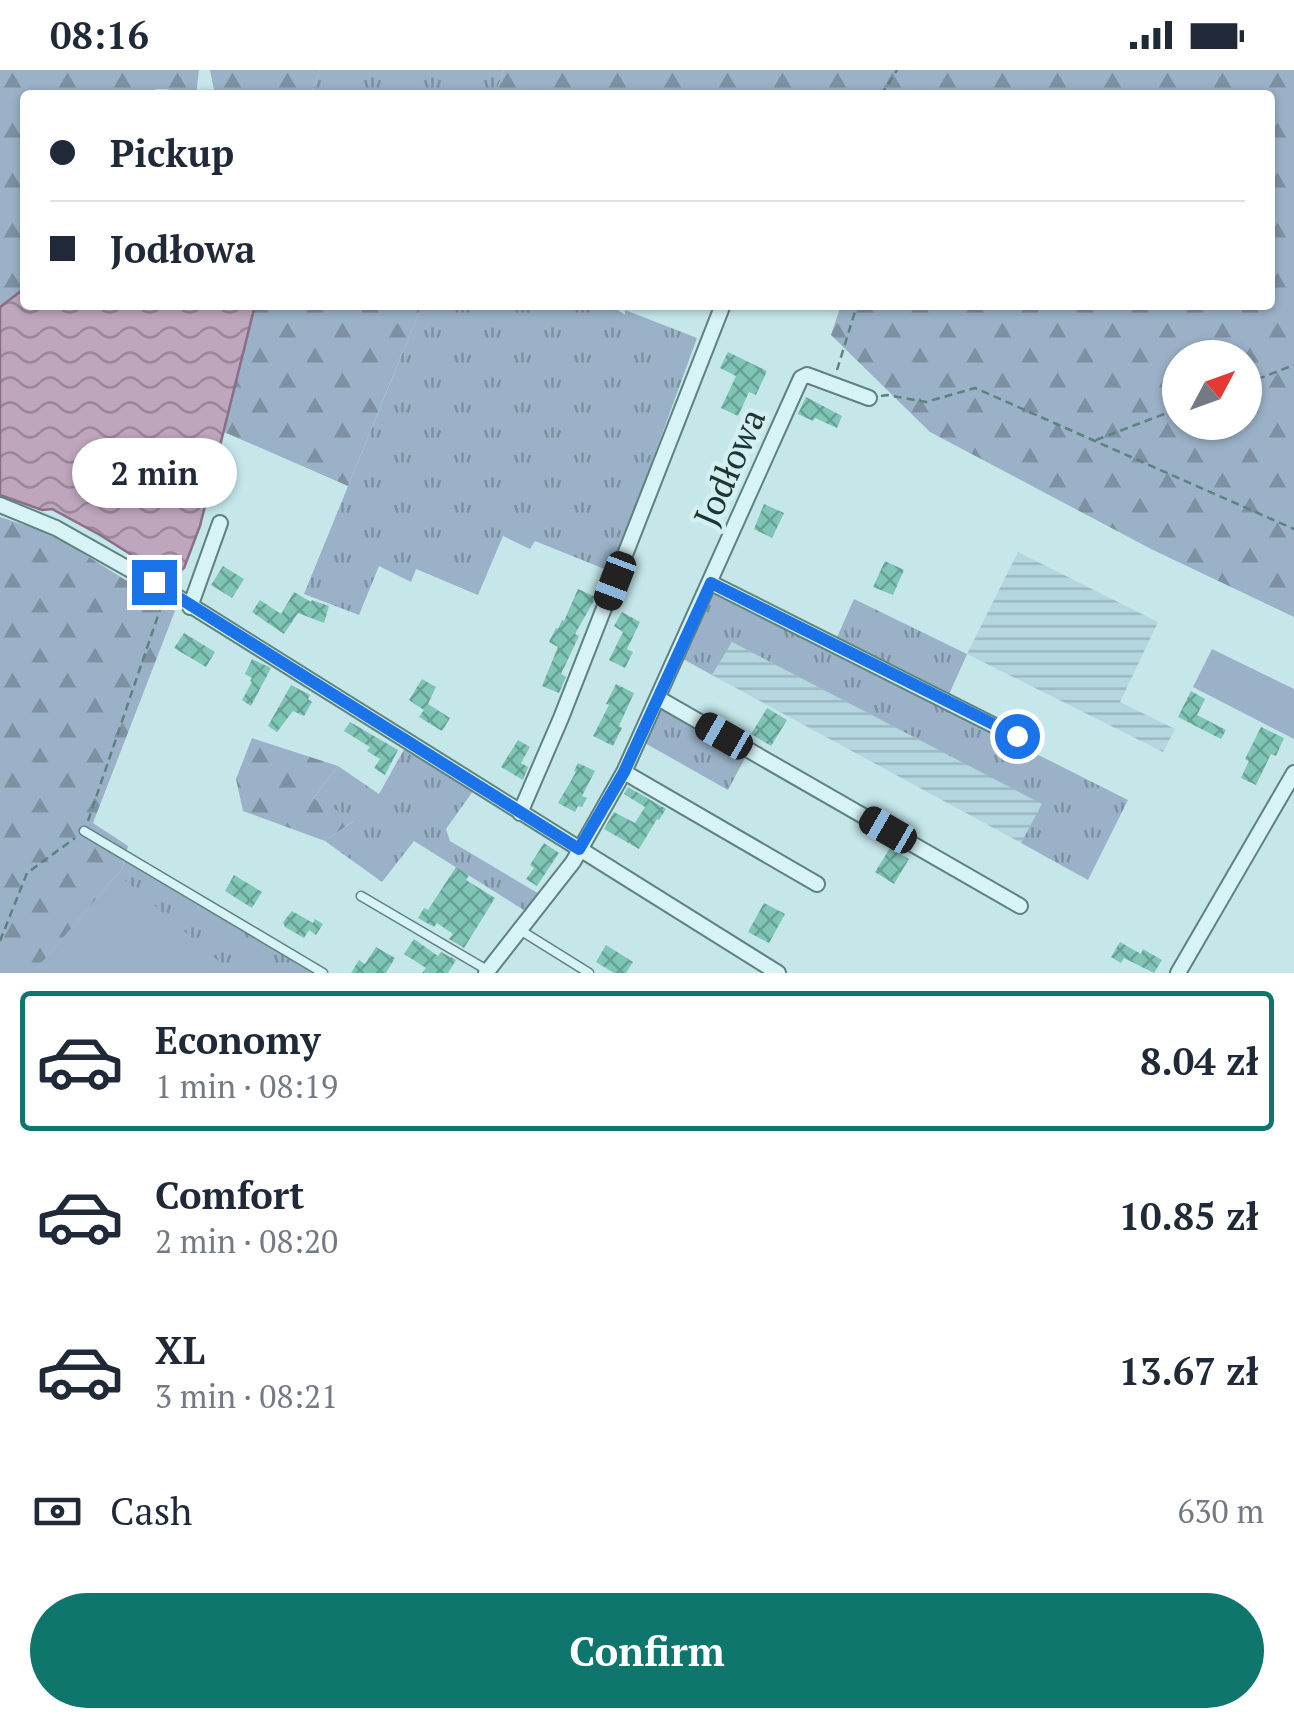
<!DOCTYPE html>
<meta charset="utf-8">
<style>
:root{--surface:#fff;--page:#f2f2f3;--text:#1f2937;--muted:#747a83;--line:#e0e1e3;--accent:#0f766e}
body{margin:0;font-family:"PT Serif",serif;background:var(--page);color:var(--text);height:100vh;display:flex;flex-direction:column;font-size:38px;white-space:nowrap}
*{box-sizing:border-box;margin:0}
p{font-size:32px;color:var(--muted)}
.icon{flex:none;width:55px;height:55px;fill:none;stroke:currentColor;stroke-width:2;stroke-linecap:round;stroke-linejoin:round}
.map{position:relative;height:903px;overflow:hidden}
.drawer{display:flex;flex-direction:column;background:var(--surface);flex:1}
.drawer>*{flex:none}
.banner{position:absolute;left:20px;top:20px;width:1255px;height:220px;border-radius:10px;box-shadow:0 2px 8px #0004;display:grid;align-content:center;height:220px;padding:0 30px;background:var(--surface)}
.needle{width:65px;rotate:49deg}
.tools{position:absolute;left:1162px;top:270px;display:grid;gap:20px}
.tools a{display:grid;place-items:center;width:100px;height:100px;border-radius:50%;background:var(--surface);box-shadow:0 2px 8px #0004;font-size:50px}
.end{position:absolute;width:45px;height:45px;margin:-22px;border:12px solid #1a73e8;background:#fff;box-shadow:0 0 0 5px #fff}
.from{border-radius:50%}
.bubble{position:absolute;height:70px;border-radius:35px;background:var(--surface);box-shadow:0 2px 8px #0004;font-size:32px;font-weight:600;line-height:70px;text-align:center}
.car{position:absolute;width:30px;height:60px;margin:-30px -15px;border-radius:12px;box-shadow:0 0 8px 2px #0007;background:linear-gradient(#222 24%,#8ab4d8 0 40%,#222 0 76%,#8ab4d8 0 86%,#222 0)}
.banner b{display:flex;align-items:center;gap:35px;height:95px;font-size:38px}
.banner b+b{border-top:2px solid var(--line)}
.banner i{width:25px;height:25px;background:var(--text)}
ul{padding:18px 0 0;list-style:none}
li{display:flex;align-items:center;gap:30px;height:140px;margin:0 20px 15px;padding:0 10px;border:5px solid transparent;border-radius:10px}
li div{flex:1}
li b{display:block;font-size:38px}
li em{font-style:normal;font-weight:600}
li.selected{border-color:var(--accent)}
li>.icon{width:90px;height:90px;stroke-width:1.5}
.pay{display:flex;align-items:center;gap:25px;height:110px;padding:0 30px;font-size:38px}
.pay p{margin-inline-start:auto}
.cta{display:flex;gap:20px;margin-top:auto;padding:20px 30px}
.cta a{flex:1;height:115px;border-radius:60px;background:var(--accent);color:#fff;font-size:40px;font-weight:600;line-height:115px;text-align:center}
.status{display:flex;justify-content:space-between;align-items:center;height:70px;padding:0 50px;background:var(--surface);direction:ltr}
.status svg{height:28px;fill:currentColor}
.map>svg:first-child{display:block}
.farmland{fill:url(#farmland-rules)}
.grass{fill:url(#grass-tufts)}
.forest{fill:url(#forest-firs);fill-rule:evenodd}
.pitch{fill:#9ab1c7}
.water{fill:url(#water-waves);stroke:#8b6e87;stroke-width:2.5}
.building{fill:url(#building-cross-hatch)}
.lines{fill:none;stroke-linecap:round;stroke-linejoin:round}
.lane-casing{stroke:#5d8380;stroke-width:11}
.street-casing{stroke:#5d8380;stroke-width:18}
.path{stroke:#5d8380;stroke-width:2.5;stroke-dasharray:8 5;stroke-linecap:butt}
.lane{stroke:#d7f3f6;stroke-width:8}
.street{stroke:#d7f3f6;stroke-width:14}
.route{stroke:#1a73e8;stroke-width:12}
.labels{text-anchor:middle;dominant-baseline:central;stroke-width:9;stroke-linejoin:round;paint-order:stroke}
.street-label{font-size:35px;fill:#1f3532;stroke:#d4eff2}
</style>
<div class="status"><b>08:16</b><svg viewBox="0 0 49 12"><path d="M0 12V9h3v3zM5 12V6h3v6zM10 12V3h3v9zM15 12V0h3v12zM26 1h20v11H26zM47 4h2v5h-2z"/></svg></div>
<div class="map">
<svg width="1294" height="903" viewBox="0 0 1294 903">
<defs>
<pattern id="farmland-rules" width="6" height="5" patternUnits="userSpaceOnUse" patternTransform="scale(2.5)"><rect width="6" height="5" fill="#b3d6df"/><path d="M0 2.5h6" fill="none" stroke="#9ab8c0"/></pattern>
<pattern id="grass-tufts" width="24" height="20" patternUnits="userSpaceOnUse" patternTransform="scale(2.5)"><rect width="24" height="20" fill="#9ab1c7"/><path d="M3 7l-1-3M5 7V3M7 7l1-3M15 17l-1-3M17 17v-4M19 17l1-3" fill="none" stroke="#7d91a2"/></pattern>
<pattern id="forest-firs" width="22" height="20" patternUnits="userSpaceOnUse" patternTransform="scale(2.5)"><rect width="22" height="20" fill="#9ab1c7"/><path d="M5 1l3.5 6h-7zM16 11l3.5 6h-7z" fill="#7d91a2"/></pattern>
<pattern id="water-waves" width="16" height="10" patternUnits="userSpaceOnUse" patternTransform="scale(2.5)"><rect width="16" height="10" fill="#bea6bc"/><path d="M0 5q4-4 8 0t8 0" fill="none" stroke="#9a8899"/></pattern>
<pattern id="building-cross-hatch" width="8" height="8" patternUnits="userSpaceOnUse" patternTransform="scale(2.5)"><rect width="8" height="8" fill="#7ec5b6"/><path d="M0 0l8 8M0 8l8-8" fill="none" stroke="#67a195"/></pattern>
</defs>
<rect width="100%" height="100%" fill="#c5e7ea"/>
<!-- farmland -->
<path class="farmland" d="M1018 482 1158 552 1120 632 1175 659 1163 682 967 584Z
M732 572 1043 734 1021 773 712 605Z"/>
<!-- grass -->
<path class="grass" d="M320 0H504L495 25H310Z
M422 235H611L625 245V240L697 268 612 502 535 471 530 479 503 466 478 525 416 499 411 512 379 496 359 545 304 524Z
M712 521 1128 730 1088 810 1021 773 1042 734 732 572 712 605 683 589Z
M854 529 967 584 947 629 835 572Z
M659 634 746 686 728 720 643 672Z
M406 676 473 721 446 759 450 771 541 825 527 842 414 771 382 812 325 771 354 751 313 728 338 696 379 724Z
M125 789 314 903H33L122 799Z"/>
<!-- forest -->
<path class="forest" d="M0 0H199L196 25H177L168 19H156L152 25H25V218L0 237Z
M210 0H320L310 25H215Z
M504 0H1294V547L1151 479 930 362 831 265 841 235H1270V25H495ZM1180 288H1245V352H1180Z
M255 235H422L348 416 224 362Z
M0 447 52 464 175 541 93 753 128 776 122 799 33 903H0Z
M252 668 338 696 313 728 355 750 325 771 243 741 236 709Z"/>
<!-- pitch -->
<path class="pitch" d="M1212 579 1294 619V669L1193 617Z
M118 804 223 895 216 903H33Z"/>
<!-- water -->
<path class="water" d="M25 218V235H255L200 456 184 498 175 505 162 504 100 465 52 439 42 440 0 425V237Z"/>
<!-- building -->
<path class="building" d="M728 282 767 301 756 325 749 322 738 346 721 338 736 306 720 298Z
M806 327 842 346 837 358 815 348 813 351 798 344Z
M764 434 784 443 772 468 754 459Z
M885 491 904 500 893 525 873 517Z
M223 496 244 509 232 528 211 515Z
M578 519 596 527 575 564 579 566 561 604 566 607 559 623 542 616 558 577 549 572 556 558 558 559 562 550 564 551Z
M294 522 311 532 312 530 329 536 324 553 298 543 284 564 252 542 260 530 281 544Z
M622 542 640 552 627 579 633 582 625 598 609 590 623 562 614 556Z
M184 563 215 582 206 597 174 578Z
M252 589 271 598 251 636 242 630 252 612 250 611 252 608 245 604Z
M422 609 436 617 428 634 450 648 442 661 419 647 424 640 409 630Z
M616 614 634 623 619 656 622 658 613 676 593 666 609 635 606 634Z
M291 615 310 625 308 629 312 632 304 646 293 641 277 662 268 656Z
M1191 621 1205 629 1197 645 1226 660 1221 669 1178 647Z
M767 638 787 650 771 676 751 664Z
M350 652 398 680 385 705 374 698 380 689 367 681 370 677 344 661Z
M1261 657 1284 668 1276 686 1271 684 1256 715 1241 708 1249 691 1245 689Z
M518 670 530 677 521 693 528 697 523 710 501 697Z
M578 693 595 701 582 726 587 728 582 737 578 736 575 742 558 733 576 702 574 701Z
M628 717 666 739 659 750 657 749 639 779 604 759 614 742 635 753 645 737 624 724Z
M544 773 559 783 537 816 526 809 534 798 530 795Z
M890 778 909 789 894 814 875 802Z
M456 797 469 805 466 810 495 828 464 878 449 869 453 864 437 853 434 857 418 848 424 838 428 840Z
M234 805 262 822 252 838 225 821Z
M764 833 785 844 769 873 748 862Z
M292 841 313 853 315 849 323 854 316 865 309 860 304 868 285 857 283 852Z
M414 869 438 886 441 882 456 890 448 903H422L426 898 404 884Z
M1120 872 1141 884 1143 879 1162 890 1154 903 1124 888 1121 893 1111 887Z
M606 875 633 892 626 903H614L596 892Z
M376 877 395 888 386 903H351L359 890 365 894Z"/>
<g class="lines">
<!-- lane casing -->
<g class="lane-casing">
<path id="lane" d="M84 761 323 903
M361 826 487 900
M520 860 589 903"/>
</g>
<!-- street casing -->
<g class="street-casing">
<path id="street" d="M0 435 56 458 166 520 778 903
M711 513 1017 667
M190 537 220 453
M658 628 1020 836
M624 702 817 814
M520 743 561 648 722 237
M486 903 573 792 624 702 801 308 807 305 869 328
M1178 903 1294 703"/>
</g>
<!-- path -->
<path class="path" d="M881 25 897 0
M837 300 857 235
M1245 314 1294 295
M881 326 887 325 926 332 975 318 1294 459
M1096 370 1180 338
M88 751 163 531
M0 871 27 803 75 768"/>
<!-- lane -->
<use href="#lane" class="lane"/>
<!-- street -->
<use href="#street" class="street"/>
</g>
<g class="lines">
<!-- route -->
<path class="route" d="M154 512 579 779 624 702 711 513 1017 666"/>
</g>
<g class="labels">
<!-- street labels -->
<g class="street-label">
<text transform="translate(729 397) rotate(-66)">Jodłowa</text>
</g>
</g>
</svg>
<div class="tools">
<a><svg class="needle" viewBox="-14 -14 28 28"><path d="M0-13l5 13h-10z" fill="#e53935"/><path d="M0 13l5-13h-10z" fill="#747a83"/></svg></a>
</div>
<i class="end from" style="left:1017px;top:666px"></i>
<i class="end" style="left:154px;top:512px"></i>
<div class="bubble" style="left:72px;top:368px;width:165px">2 min</div>
<i class="car" style="left:615px;top:511px;rotate:201deg"></i>
<i class="car" style="left:724px;top:666px;rotate:300deg"></i>
<i class="car" style="left:888px;top:760px;rotate:300deg"></i>
<div class="banner">
<b><i class="from"></i>Pickup</b>
<b><i></i>Jodłowa</b>
</div>
</div>
<section class="drawer">
<ul>
<li class="selected"><svg class="icon" aria-label="car" viewBox="0 0 24 24"><path d="M5 17H2v-5l4-1 3-4h7l3 4 3 1v5h-3M9 17h6M6 11h13"/><circle cx="7" cy="17" r="2"/><circle cx="17" cy="17" r="2"/></svg><div><b>Economy</b><p>1 min · 08:19</p></div><em>8.04 zł</em></li>
<li><svg class="icon" aria-label="car" viewBox="0 0 24 24"><path d="M5 17H2v-5l4-1 3-4h7l3 4 3 1v5h-3M9 17h6M6 11h13"/><circle cx="7" cy="17" r="2"/><circle cx="17" cy="17" r="2"/></svg><div><b>Comfort</b><p>2 min · 08:20</p></div><em>10.85 zł</em></li>
<li><svg class="icon" aria-label="car" viewBox="0 0 24 24"><path d="M5 17H2v-5l4-1 3-4h7l3 4 3 1v5h-3M9 17h6M6 11h13"/><circle cx="7" cy="17" r="2"/><circle cx="17" cy="17" r="2"/></svg><div><b>XL</b><p>3 min · 08:21</p></div><em>13.67 zł</em></li>
</ul>
<div class="pay"><svg class="icon" aria-label="cash" viewBox="0 0 24 24"><path d="M3 7h18v10H3z"/><circle cx="12" cy="12" r="2"/></svg>Cash<p>630 m</p></div>
<div class="cta"><a>Confirm</a></div>
</section>
